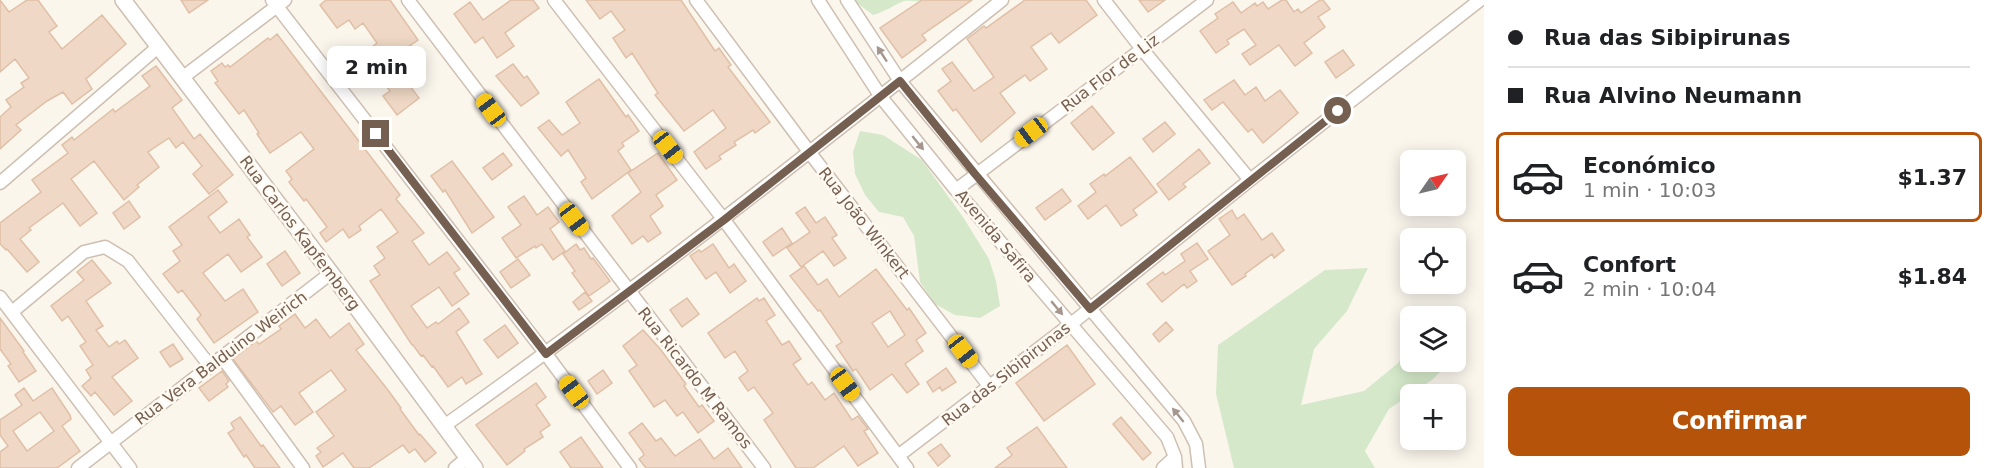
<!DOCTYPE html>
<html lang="es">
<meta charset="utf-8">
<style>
:root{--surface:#fff;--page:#f2f2f2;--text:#202124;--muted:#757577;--line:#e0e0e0;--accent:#b45309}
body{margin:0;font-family:"DejaVu Sans",sans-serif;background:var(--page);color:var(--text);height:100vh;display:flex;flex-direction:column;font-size:22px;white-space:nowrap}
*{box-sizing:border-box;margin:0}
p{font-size:20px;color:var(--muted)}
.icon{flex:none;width:33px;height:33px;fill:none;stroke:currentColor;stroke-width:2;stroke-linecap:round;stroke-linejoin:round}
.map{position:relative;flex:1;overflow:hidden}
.side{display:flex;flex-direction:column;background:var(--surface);width:510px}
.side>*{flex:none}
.guide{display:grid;align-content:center;height:132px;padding:0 24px;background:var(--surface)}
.needle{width:39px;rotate:56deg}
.buttons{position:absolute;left:1400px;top:150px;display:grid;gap:12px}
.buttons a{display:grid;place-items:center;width:66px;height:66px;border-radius:9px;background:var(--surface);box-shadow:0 3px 15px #0003;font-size:30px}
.end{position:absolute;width:27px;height:27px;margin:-14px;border:8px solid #755f50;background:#fff;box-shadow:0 0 0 3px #fff}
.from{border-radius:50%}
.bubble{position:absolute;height:42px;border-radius:9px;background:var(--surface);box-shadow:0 3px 15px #0003;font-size:20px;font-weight:600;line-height:42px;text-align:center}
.car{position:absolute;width:18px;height:36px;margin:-18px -9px;border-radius:8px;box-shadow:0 0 4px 2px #0007;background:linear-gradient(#f5c518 24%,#345 0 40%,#f5c518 0 76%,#345 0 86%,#f5c518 0)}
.guide b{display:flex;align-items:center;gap:21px;height:57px;font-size:22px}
.guide b+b{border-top:2px solid var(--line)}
.guide i{width:15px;height:15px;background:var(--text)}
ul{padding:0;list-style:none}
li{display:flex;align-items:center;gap:18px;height:90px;margin:0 12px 9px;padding:0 12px;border:3px solid transparent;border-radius:9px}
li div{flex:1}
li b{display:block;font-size:22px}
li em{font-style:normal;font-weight:600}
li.current{border-color:var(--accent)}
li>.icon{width:54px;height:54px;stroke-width:1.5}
.primary-button{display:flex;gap:12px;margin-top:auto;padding:12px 24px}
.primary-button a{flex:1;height:69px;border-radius:9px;background:var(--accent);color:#fff;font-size:24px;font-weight:600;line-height:69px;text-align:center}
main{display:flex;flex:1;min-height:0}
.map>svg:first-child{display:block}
.green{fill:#d5e9ca}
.building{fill:#efd8c5;stroke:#e0bfa7;stroke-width:1.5;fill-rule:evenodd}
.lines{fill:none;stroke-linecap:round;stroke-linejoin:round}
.minor-casing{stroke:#cdbfb2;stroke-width:15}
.tertiary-casing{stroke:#cdbfb2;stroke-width:18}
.minor{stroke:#fff;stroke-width:12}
.tertiary{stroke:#fff;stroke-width:15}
.oneway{fill:#a5978d}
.route{stroke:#755f50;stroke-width:8}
.labels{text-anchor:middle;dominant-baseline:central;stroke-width:5;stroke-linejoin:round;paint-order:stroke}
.street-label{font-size:16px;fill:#755f50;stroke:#fefaf2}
</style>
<main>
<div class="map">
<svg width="1484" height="468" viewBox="0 0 1484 468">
<rect width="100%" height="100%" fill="#fbf6ec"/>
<!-- green -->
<path class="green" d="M853 0H973L950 11C936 4 921 0 904 1 893 5 885 12 873 15Z
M860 131 883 135 922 160 963 217 989 259 996 281 1000 306 980 318 955 315 935 304 920 282 914 236 903 217 879 212 865 195 855 174 853 152Z
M1368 268 1347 311 1314 349 1301 405 1364 391 1398 363 1410 345V362H1450L1432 380 1389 409 1365 451 1375 468H1234L1216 394 1218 345 1325 270Z"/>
<!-- building -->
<path class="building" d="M0 0 9 12 27 0H38L57 26 49 32 62 49 102 15 126 44 86 79 92 89 72 104 63 92 47 101 16 125 21 130 0 149V117L11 107 6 100 24 87 21 83 29 78 15 59 0 72Z
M181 0H208L189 13Z
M326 0H390L418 40 405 49 418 68 404 78 419 98 397 115 383 96 390 91 376 72 382 68 368 50 377 43 363 23 355 29 349 20 337 28 320 5Z
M511 0H533L539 8 505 33 514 46 497 58 483 37 475 43 454 14 470 2 483 20Z
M586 0H681L715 51 719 48 731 65 728 67 770 122 755 133 753 130 734 142 736 145 719 156 721 159 706 169 694 152 726 128 713 110 684 131 655 95 658 93 632 53 626 58 613 38 625 30 611 11 600 19Z
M922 0H972L922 35 926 40 902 58 880 28Z
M1025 0H1086L1097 15 1059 43 1051 33 1031 47 1047 69 1030 81 1025 75 1000 93 1015 113 981 142 956 109 953 111 938 91 951 81 942 69 952 62 974 91 994 77 967 39 984 26 986 28Z
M1139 0H1165L1148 12Z
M1282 0H1286L1294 12 1298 9 1301 13 1320 0H1323L1330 9 1318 17 1325 27 1304 43 1312 53 1295 66 1279 45 1250 65 1242 54 1256 45 1244 29 1227 40 1229 44 1216 53 1200 31 1218 18 1215 14 1233 2 1241 13 1255 3 1257 6 1263 2 1268 9Z
M277 34 400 195 396 199 424 233 412 241 429 265 447 252 460 269 454 273 469 294 452 306 439 287 411 306 427 328 436 322 438 324 459 308 469 322 456 332 482 374 466 384 462 377 448 387 433 366 432 367 423 355 421 356 413 345H412L370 281 380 275 374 266 385 258 377 247 398 232 381 209 359 226 361 230 349 238 343 229 326 242 320 233 327 227 306 199 304 201 289 182 292 179 286 171 314 149 301 132 270 153 257 134 259 133 244 110 239 114 215 83 218 81 211 71 222 63 225 67 228 65 230 67 268 38 270 40Z
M1343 50 1354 65 1336 78 1325 62Z
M513 64 524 78 527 76 539 93 521 106 496 76Z
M156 66 182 100 172 108 194 139 200 134 233 175 209 194 193 174 202 166 183 142 176 148 169 138 148 152 159 167 137 185 139 187 124 200 94 161 71 179 97 213 80 226 63 203 29 228 31 230 20 239 39 262 27 272 7 249 6 250 0 244V223L41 192 32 180 68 153 62 145 72 137 74 140 113 109 115 112 150 86 142 76Z
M599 79 626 117 628 115 639 131 622 143 624 146 618 151 631 170 592 199 581 182 586 178 568 150 561 156 538 128 549 120 562 135 580 123 566 102Z
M1234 80 1245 95 1256 87 1265 101 1280 90 1298 113 1263 143 1252 129 1248 132 1223 102 1212 110 1204 100Z
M1092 106 1114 133 1093 150 1071 123Z
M1165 122 1175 134 1153 152 1143 139Z
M1199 149 1210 163 1183 184 1186 187 1169 200 1157 184Z
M503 153 512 165 492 180 483 168Z
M658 153 677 180 656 195 663 206 650 216 661 233 648 242 643 236 632 244 612 216 641 192 628 173Z
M1130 157 1157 192 1133 210 1137 215 1121 226 1106 205 1088 219 1078 206 1096 192 1090 184 1104 174 1105 176Z
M452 161 494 217 472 233 445 190 443 192 431 176Z
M1062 189 1071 201 1045 220 1036 208Z
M218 190 227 202 208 217 220 233 239 219 250 235 247 237 262 257 241 272 228 254 203 273 225 301 243 289 258 312 214 343 197 319 201 315 182 290 178 293 163 274 180 261 173 251 182 245 169 227Z
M524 196 537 215 548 207 559 222 550 229 565 251 553 260 542 244 536 248 535 246 516 258 502 238 521 225 508 207Z
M129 201 140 217 124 229 113 213Z
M805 207 816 223 825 217 837 235 832 238 846 258 834 266 823 251 801 267 787 248 810 232 796 213Z
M1232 210 1237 219 1244 214 1262 240 1272 233 1284 250 1274 258 1272 254 1245 274 1246 276 1232 285 1208 251 1230 235 1219 219Z
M782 228 792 243 773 256 763 242Z
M1197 243 1208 259 1190 271 1197 281 1187 288 1184 284 1162 302 1147 284 1163 272 1165 275 1185 261 1181 254Z
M576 244 580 250 584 248 591 259 593 258 610 281 589 296 572 273 575 271 563 254Z
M713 244 729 268 734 264 746 281 730 293 716 272 706 279 690 256 699 250 701 252Z
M285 251 300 273 282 286 267 264Z
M518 259 530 275 511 288 500 272Z
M92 260 111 283 86 301 103 326 96 330 109 347 117 341 119 344 125 340 138 358 112 377 132 401 114 415 95 392 91 396 82 386 91 378 86 370 93 365 80 346 86 342 68 316 62 321 51 306 84 280 77 272Z
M804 266 818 285 827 279 839 297 876 269 907 310 909 308 926 333 916 340 923 351 905 364 919 384 907 393 892 374 870 390 856 369 853 371 836 346 842 342 820 310 818 311 790 276ZM890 311 905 335 888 347 872 323Z
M585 292 592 301 579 310 573 302Z
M687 298 699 314 682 327 670 310Z
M757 298 759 301 764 298 775 315 766 321 782 345 789 341 801 359 793 364 808 385 812 382 825 400 834 393 852 420 858 416 868 429 864 431 878 453 858 466 844 446 813 468H796L764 420 773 413 754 387 748 391 739 378 748 371 735 351 725 358 708 333Z
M295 314 305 328 316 319 330 338 349 323 364 344 356 350 388 390 401 408 400 409 419 435 420 434 436 453 425 462 415 449 409 453 403 445 369 468H354L343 453 323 467 316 456 321 452 317 448 334 436 316 412 346 390 331 370 299 393 313 412 295 425 281 406 273 412 233 359 256 341 259 344 281 329 279 326Z
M0 318 24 351 23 352 36 371 19 382 8 366 11 364 0 349Z
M1166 322 1173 330 1159 342 1153 334Z
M505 325 518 343 498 358 484 340Z
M643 330 661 350 686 384 684 386 699 407 702 405 714 421 698 433 683 412 677 416 665 400 654 407 629 371 637 365 623 346Z
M173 344 183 359 170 367 160 352Z
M1067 345 1095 384 1044 421 1016 383Z
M946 368 956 382 942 391 940 387 933 392 927 382Z
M603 370 612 383 597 394 588 381Z
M222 371 229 381 226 384 228 387 209 401 199 388Z
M536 383 546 397 536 405 550 425 540 432 543 437 524 449 525 451 507 465 476 425Z
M24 388 33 401 52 388 70 415 71 419 62 426 80 451 57 468H0V452L8 446 0 435V420L22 405 15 395ZM40 412 54 431 27 451 13 431Z
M240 417 261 446 263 445 280 468H255L246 455 244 457 228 433 234 429 231 423Z
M1121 417 1151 453 1143 460 1113 424Z
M642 423 656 441 661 438 675 456 700 439 714 459 728 448 742 468H646L639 459 644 455 642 451 629 433Z
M1037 427 1067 468H995L1012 455 1007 448Z
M581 437 603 468H571L560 452Z
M941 444 950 456 938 466 928 453Z"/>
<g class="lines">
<!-- minor casing -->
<g class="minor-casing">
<path id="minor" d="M272 0 546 354 630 468
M408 0 764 468
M554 0 724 220 907 468
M696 0 810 153 990 387
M818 0 881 97 956 190 1167 437 1175 457 1176 468
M847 0 900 81 1184 421 1196 444 1199 468
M1104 0 1142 49 1250 180
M182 78 285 0
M0 183 158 47
M956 190 1207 0
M0 297 130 468
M12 312 84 252 105 247 128 261 210 366
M222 357 303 468
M444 426C636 290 818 146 1002 0
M898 456 1071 324 1250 180 1480 0
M78 468 331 273
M455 468 467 458
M1163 468 1175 457"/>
</g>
<!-- tertiary casing -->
<g class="tertiary-casing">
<path id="tertiary" d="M123 0 331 273 475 468"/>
</g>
<!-- minor -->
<use href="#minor" class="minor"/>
<!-- tertiary -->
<use href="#tertiary" class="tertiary"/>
</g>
<!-- one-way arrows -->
<defs><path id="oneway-solid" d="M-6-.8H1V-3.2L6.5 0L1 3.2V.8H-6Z" transform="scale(1.5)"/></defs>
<g class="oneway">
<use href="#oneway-solid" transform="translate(882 54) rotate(-123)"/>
<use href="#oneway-solid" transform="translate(918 143) rotate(51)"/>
<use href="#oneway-solid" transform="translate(1057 308) rotate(50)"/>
<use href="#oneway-solid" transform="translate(1178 415) rotate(-129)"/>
</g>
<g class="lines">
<!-- route -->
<path class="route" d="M376 134 546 354 724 220 900 81 975 174 1090 309 1338 111"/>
</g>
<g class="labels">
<!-- street labels -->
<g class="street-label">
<text transform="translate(1110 73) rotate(-37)">Rua Flor de Liz</text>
<text transform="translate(864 223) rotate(52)">Rua João Winkert</text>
<text transform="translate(300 233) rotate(53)">Rua Carlos Kapfemberg</text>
<text transform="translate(996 236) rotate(50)">Avenida Safira</text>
<text transform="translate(221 358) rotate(-37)">Rua Vera Balduino Weirich</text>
<text transform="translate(1006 374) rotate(-38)">Rua das Sibipirunas</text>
<text transform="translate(695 378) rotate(52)">Rua Ricardo M Ramos</text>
</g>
</g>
</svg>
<div class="buttons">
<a><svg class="needle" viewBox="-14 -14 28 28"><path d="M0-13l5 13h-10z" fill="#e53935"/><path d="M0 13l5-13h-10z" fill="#757577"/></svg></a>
<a><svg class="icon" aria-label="locate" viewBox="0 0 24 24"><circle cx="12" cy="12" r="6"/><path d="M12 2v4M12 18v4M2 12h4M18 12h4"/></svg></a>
<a><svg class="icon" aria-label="layers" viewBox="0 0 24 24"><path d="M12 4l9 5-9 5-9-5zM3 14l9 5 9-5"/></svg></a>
<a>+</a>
</div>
<i class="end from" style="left:1338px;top:111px"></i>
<i class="end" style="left:376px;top:134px"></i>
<div class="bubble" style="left:327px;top:46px;width:99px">2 min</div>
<i class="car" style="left:491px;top:110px;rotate:323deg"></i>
<i class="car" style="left:1031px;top:132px;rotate:233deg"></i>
<i class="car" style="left:668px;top:147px;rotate:142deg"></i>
<i class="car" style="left:574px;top:219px;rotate:143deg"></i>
<i class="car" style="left:963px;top:351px;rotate:142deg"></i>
<i class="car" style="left:845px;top:384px;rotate:144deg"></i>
<i class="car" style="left:574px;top:392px;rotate:323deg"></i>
</div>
<section class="side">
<div class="guide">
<b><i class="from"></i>Rua das Sibipirunas</b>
<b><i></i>Rua Alvino Neumann</b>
</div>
<ul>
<li class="current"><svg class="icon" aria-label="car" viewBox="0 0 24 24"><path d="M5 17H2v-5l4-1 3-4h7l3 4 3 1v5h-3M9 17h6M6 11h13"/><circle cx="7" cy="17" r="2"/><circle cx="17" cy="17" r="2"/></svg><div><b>Económico</b><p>1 min · 10:03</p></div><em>$1.37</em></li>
<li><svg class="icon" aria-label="car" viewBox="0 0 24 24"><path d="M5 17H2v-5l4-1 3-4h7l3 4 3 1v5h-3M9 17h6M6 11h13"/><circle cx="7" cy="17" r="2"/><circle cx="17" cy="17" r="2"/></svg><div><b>Confort</b><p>2 min · 10:04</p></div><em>$1.84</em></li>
</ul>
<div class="primary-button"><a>Confirmar</a></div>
</section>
</main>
